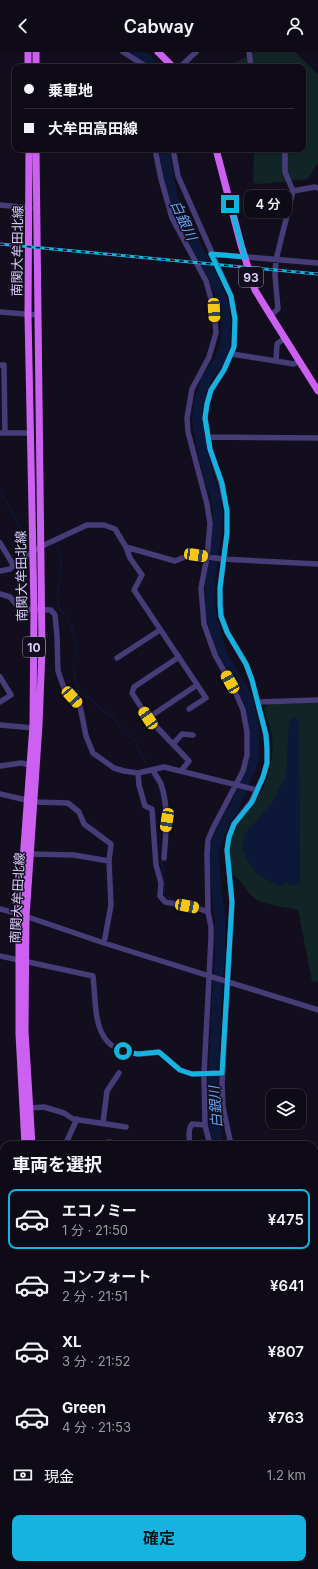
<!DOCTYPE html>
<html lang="ja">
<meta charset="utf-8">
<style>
:root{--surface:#0e0a16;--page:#1c1823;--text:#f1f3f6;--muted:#9b9aa1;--line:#2e2b35;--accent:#15b3df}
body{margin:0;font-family:Inter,"Noto Sans JP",sans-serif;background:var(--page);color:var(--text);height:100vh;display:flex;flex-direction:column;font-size:15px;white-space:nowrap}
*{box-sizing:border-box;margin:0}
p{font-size:13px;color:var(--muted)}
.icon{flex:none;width:22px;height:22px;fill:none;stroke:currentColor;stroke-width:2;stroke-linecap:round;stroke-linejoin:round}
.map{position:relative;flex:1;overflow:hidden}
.drawer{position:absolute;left:0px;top:1089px;width:318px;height:428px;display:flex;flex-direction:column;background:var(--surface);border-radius:12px 12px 0 0;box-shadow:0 1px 3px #0004,0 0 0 1px var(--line)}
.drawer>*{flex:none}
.hud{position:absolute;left:12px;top:12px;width:294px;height:88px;border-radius:8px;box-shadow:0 1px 3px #0004,0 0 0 1px var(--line);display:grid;align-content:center;height:88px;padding:0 12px;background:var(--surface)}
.buttons{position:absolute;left:266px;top:1037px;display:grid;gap:8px}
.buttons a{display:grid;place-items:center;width:40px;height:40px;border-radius:8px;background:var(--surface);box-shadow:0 1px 3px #0004,0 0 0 1px var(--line);font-size:20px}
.end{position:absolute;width:18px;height:18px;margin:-9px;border:5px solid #15b3df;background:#111;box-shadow:0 0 0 2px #111}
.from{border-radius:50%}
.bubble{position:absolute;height:28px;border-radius:8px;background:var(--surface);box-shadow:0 1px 3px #0004,0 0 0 1px var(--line);font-size:13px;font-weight:600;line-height:28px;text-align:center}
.car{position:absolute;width:12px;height:24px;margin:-12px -6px;border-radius:5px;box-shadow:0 0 3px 1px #0007;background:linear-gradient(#f5c518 24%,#345 0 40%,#f5c518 0 76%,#345 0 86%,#f5c518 0)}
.hud b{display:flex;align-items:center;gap:14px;height:38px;font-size:15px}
.hud b+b{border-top:1px solid var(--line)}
.hud i{width:10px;height:10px;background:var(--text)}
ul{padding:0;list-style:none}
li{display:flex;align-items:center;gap:12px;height:60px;margin:0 8px 6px;padding:0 4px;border:2px solid transparent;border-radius:8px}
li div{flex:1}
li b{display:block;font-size:15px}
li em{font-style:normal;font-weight:600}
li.on{border-color:var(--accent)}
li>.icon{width:36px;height:36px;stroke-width:1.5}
h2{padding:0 12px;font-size:18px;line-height:48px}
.pay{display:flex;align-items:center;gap:10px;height:44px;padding:0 12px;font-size:15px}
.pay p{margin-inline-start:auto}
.primary-button{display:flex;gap:8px;margin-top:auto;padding:8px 12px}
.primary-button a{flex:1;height:46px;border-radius:8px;background:var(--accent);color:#111;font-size:16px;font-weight:600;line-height:46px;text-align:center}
header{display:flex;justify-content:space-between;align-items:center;height:52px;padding:0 12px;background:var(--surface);font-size:18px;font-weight:600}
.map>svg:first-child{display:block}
.green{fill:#112426}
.water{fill:#0d1737}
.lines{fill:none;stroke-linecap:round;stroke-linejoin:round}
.stream{stroke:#0d1737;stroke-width:1.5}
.river{stroke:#0d1737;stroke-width:10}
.minor{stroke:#463d78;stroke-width:5.5}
.major{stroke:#cc60f0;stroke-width:7}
.rail-casing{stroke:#15b3df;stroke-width:3}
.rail{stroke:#120e1d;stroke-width:1.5;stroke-dasharray:4.5;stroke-linecap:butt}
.route{stroke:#15b3df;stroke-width:5}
.labels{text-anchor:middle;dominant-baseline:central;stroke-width:3;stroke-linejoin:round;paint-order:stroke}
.shield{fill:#120e1d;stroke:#9d94b8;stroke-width:1}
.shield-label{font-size:12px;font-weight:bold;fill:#d9cefa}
.street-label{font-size:13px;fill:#d9cefa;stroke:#120e1d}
.water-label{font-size:14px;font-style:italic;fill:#66a0f0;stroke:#120e1d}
</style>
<header><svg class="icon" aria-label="back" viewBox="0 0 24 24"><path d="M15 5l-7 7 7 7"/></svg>Cabway<svg class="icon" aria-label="person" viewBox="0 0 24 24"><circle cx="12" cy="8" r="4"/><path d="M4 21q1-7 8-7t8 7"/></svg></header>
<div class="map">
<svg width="318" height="1517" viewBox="0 0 318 1517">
<rect width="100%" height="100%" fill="#120e1d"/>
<!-- green -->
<path class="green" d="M255 0H295L318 22V110L308 127 261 132 253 131 254 97H303V15H231L230 13Z
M318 651V930L312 929 298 858C286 855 263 853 254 846 245 840 243 827 232 823 230 806 228 785 239 770 246 760 255 751 261 740 270 724 274 702 272 684 271 675 266 666 264 657L267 653 271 652Z
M64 1513H121L122 1517H64Z"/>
<!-- water -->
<path class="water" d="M294 665 299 669 300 832 290 833 286 830 280 835 258 822 248 810 243 798 244 783 271 752 286 725 289 670Z"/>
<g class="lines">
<!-- stream -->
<path class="stream" d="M0 439 23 480
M56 495C68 512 55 534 58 553 60 561 66 562 69 568 73 576 74 586 78 594V598L73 613 77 636 80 641 90 646 98 655 112 664 125 680 135 688 148 716
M150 720 159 734 163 759
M163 789 164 769
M162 807 165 845 220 858"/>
<!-- river -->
<path class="river" d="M136 0 147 7 153 15
M164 97 172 144 185 173 210 219 224 252 226 273 225 295 219 309 206 327 198 353 197 368 201 392 210 429 215 443 218 463 210 531 211 564 222 602 247 645 254 673V708L236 752 222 776 214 798 216 835 220 862V905L217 940 213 1034 215 1075 218 1093
M314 1426 318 1454
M314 1483 318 1462
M305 1517 306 1513"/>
<!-- minor -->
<path class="minor" d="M123 0 147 15
M249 0 251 15
M180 15 196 0
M155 97 161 127 172 166 206 229 214 258 216 281 209 305 192 337 187 366 188 380 207 452 210 472 207 505 201 536 204 572 215 603 234 637 243 658 247 680V703L243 719 213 776 208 788 207 802 208 860 211 875V887L204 1022 205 1073 210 1093
M173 97 178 124 231 244 235 267 234 295 224 318 211 338 207 352 205 366 210 397 221 431 227 459V481L220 536 221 564 227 580 246 612 252 628 266 683 267 697V711L263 725 251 750 234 772 229 785 227 798 232 850 222 1032 223 1055 231 1093
M293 139 315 135 318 136
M0 153 30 156
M211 202 318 211
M0 260 37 263
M270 264 278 257 275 223 276 208 293 139 285 120V97
M232 302 294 312 299 309
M276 309 277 292 285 286
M0 313H4L5 381
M0 381H30
M208 385 318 386
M0 491 14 514
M126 495 175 509 187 504 196 503 222 507 318 512
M0 519 10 517 20 508 40 495 87 473H104L115 477 126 495 130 506 142 523 134 538 206 646 189 657
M0 542 10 545 20 557 51 558 55 563 57 584 58 619 64 636 80 654 86 684 93 701 114 716 124 719 138 721 164 715 257 738
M179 605 134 635 132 641 148 666 189 709 181 719
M117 606 160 578
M0 625 11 643 0 650
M258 650 318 648
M148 666 197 633
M1 673 33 676
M173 692 182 682 193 683
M0 714 21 711 31 713
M153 718C155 723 159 727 161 732 169 755 166 781 164 806
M138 721 139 733 145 754 152 757 156 813 161 831 160 844 165 850 197 856 208 860
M0 742 35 750 68 751 79 760 84 772 111 792 109 809 111 853 104 891
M31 802 74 803 109 809
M0 857 19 862 104 891 318 958
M0 904 93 924C97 959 91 999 138 1002 145 1002 152 1001 159 1000L180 1018 192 1022 222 1021
M30 1056 44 1055 64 1061 73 1067 126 1075
M103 1071 107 1039 119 1021
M65 1093 77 1067
M107 1093 109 1090 125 1093
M190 1093C189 1087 188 1077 192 1072L205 1073
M0 1144H4
M0 1167 4 1169
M0 1272 4 1273
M314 1410 318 1418
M314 1461 318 1462
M211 1513 212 1517
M297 1517V1513
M314 1517 318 1500"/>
<!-- major -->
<path class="major" d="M28 0V15
M36 0V15
M158 0 173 15
M216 97 241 193 255 238 266 256 318 339
M25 1093 19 982V862L33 673 34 557 28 263 29 97
M32 1093 25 979 26 865 39 673 42 597 36 97
M26 1513V1517
M32 1513V1517"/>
<!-- rail casing -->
<g class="rail-casing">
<path id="rail" d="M0 192 318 222"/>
</g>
<!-- rail -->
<use href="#rail" class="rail"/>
</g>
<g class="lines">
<!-- route -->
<path class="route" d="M123 999 138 1002 159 1000 180 1018 192 1022 222 1021 232 850 227 798 229 785 234 772 252 750 263 725 267 711V697L266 683 252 628 246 612 227 580 221 564 220 553V536L227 481V459L222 431 210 397 205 366 207 352 211 338 224 318 234 295 235 267 231 244 211 202 245 205 230 152"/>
</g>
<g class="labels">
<!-- shield labels -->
<g class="shield">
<rect x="239" y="215" width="24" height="20" rx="3"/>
<rect x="23" y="585" width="22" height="20" rx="3"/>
</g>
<g class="shield-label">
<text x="251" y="225">93</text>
<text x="34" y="595">10</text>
</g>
<!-- street labels -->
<g class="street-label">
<text transform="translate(17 199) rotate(-89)">南関大牟田北線</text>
<text transform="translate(21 524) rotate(-91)">南関大牟田北線</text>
<text transform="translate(17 846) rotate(-87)">南関大牟田北線</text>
</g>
<!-- water labels -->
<g class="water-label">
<text transform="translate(184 168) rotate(65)">白銀川</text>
<text transform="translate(215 1055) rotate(-94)">白銀川</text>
</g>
</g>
</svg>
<div class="buttons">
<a><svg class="icon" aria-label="layers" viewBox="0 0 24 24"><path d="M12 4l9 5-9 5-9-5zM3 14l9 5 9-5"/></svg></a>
</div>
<i class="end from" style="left:123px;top:999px"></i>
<i class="end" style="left:230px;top:152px"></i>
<div class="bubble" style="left:244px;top:138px;width:48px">4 分</div>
<i class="car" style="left:214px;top:258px;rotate:177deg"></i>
<i class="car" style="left:196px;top:503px;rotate:98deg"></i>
<i class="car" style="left:230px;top:630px;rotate:330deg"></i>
<i class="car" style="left:72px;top:645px;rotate:138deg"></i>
<i class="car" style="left:148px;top:666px;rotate:326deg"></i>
<i class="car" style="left:167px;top:768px;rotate:189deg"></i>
<i class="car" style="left:187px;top:854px;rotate:101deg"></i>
<div class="hud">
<b><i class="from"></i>乗車地</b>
<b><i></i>大牟田高田線</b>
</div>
<section class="drawer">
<h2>車両を選択</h2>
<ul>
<li class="on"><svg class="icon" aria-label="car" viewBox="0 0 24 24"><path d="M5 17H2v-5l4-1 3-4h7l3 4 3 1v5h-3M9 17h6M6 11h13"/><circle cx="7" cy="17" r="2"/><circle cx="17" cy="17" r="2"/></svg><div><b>エコノミー</b><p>1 分 · 21:50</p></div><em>¥475</em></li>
<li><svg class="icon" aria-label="car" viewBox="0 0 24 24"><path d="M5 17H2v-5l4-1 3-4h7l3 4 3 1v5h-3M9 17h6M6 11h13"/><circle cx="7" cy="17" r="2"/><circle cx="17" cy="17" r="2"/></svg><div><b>コンフォート</b><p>2 分 · 21:51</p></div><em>¥641</em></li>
<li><svg class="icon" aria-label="car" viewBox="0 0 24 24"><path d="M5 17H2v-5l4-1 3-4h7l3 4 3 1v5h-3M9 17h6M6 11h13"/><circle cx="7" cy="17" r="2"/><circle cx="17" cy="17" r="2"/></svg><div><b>XL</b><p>3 分 · 21:52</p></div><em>¥807</em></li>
<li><svg class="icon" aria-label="car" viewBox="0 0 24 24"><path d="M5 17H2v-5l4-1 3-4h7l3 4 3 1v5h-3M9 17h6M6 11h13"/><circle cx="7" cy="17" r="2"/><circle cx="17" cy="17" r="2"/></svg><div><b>Green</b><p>4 分 · 21:53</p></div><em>¥763</em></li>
</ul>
<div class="pay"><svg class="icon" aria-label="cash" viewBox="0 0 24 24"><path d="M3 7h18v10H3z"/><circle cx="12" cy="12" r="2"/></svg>現金<p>1.2 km</p></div>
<div class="primary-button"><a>確定</a></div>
</section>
</div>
